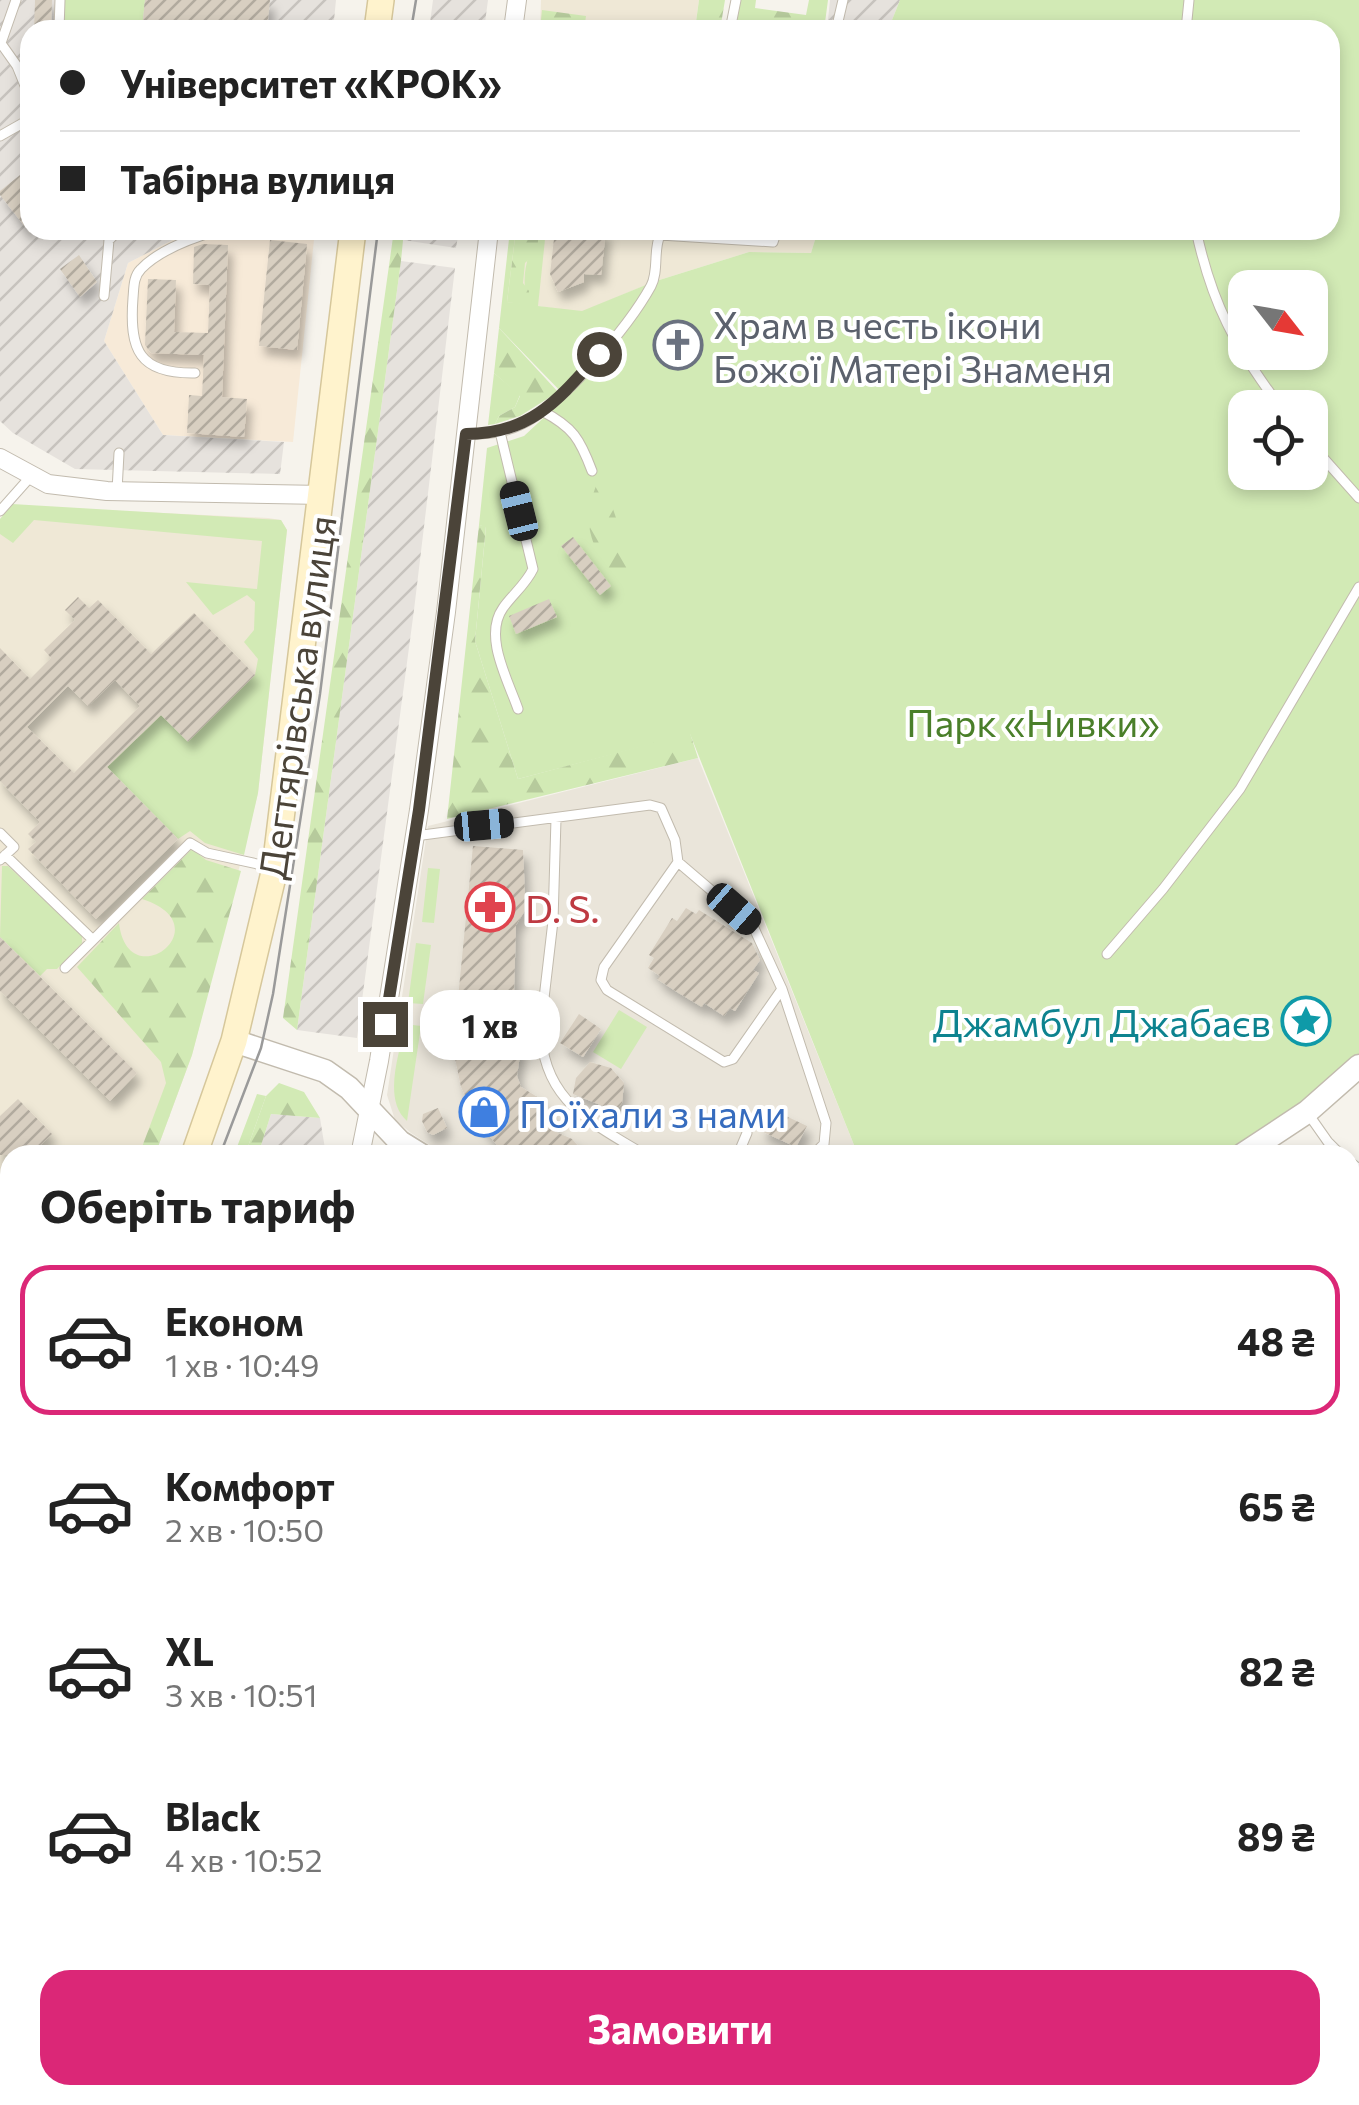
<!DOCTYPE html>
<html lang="uk">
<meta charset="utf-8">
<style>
:root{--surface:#fff;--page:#f6f6f6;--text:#222;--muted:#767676;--line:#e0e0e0;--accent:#db2777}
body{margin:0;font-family:Commissioner,sans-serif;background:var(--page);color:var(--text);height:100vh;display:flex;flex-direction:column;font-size:38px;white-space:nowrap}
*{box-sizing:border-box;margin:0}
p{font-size:32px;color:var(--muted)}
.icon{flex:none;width:55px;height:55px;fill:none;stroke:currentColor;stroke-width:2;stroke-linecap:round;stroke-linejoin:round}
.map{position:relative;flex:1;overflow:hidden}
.side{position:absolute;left:0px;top:1145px;width:1360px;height:960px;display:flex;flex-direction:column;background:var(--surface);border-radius:30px 30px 0 0;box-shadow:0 5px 15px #0003}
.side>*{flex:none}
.banner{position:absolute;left:20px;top:20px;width:1320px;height:220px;border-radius:30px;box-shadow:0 5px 15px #0003;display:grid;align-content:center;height:220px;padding:0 40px;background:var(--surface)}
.needle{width:65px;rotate:121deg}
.tools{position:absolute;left:1228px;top:270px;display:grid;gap:20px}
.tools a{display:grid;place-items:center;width:100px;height:100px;border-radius:20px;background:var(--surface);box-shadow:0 5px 15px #0003;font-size:50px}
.end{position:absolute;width:45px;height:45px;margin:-22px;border:12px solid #4b4439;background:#fff;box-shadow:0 0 0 5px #fff}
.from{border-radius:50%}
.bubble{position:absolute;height:70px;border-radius:30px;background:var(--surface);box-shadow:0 5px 15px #0003;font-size:32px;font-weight:700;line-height:70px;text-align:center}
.car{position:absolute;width:30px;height:60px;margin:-30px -15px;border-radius:12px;box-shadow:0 0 8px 2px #0007;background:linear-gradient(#222 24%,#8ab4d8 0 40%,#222 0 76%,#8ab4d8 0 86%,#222 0)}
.banner b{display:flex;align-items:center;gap:35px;height:95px;font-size:38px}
.banner b+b{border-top:2px solid var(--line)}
.banner i{width:25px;height:25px;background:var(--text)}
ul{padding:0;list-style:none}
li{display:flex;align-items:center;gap:30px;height:150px;margin:0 20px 15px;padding:0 20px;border:5px solid transparent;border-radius:30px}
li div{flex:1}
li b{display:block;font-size:38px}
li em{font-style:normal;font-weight:700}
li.current{border-color:var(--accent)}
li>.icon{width:90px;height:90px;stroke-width:1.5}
h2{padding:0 40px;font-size:45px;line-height:120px}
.action{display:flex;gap:20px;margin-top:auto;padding:20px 40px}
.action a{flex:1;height:115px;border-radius:30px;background:var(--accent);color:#fff;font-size:40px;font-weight:700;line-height:115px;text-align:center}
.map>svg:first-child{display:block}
.residential{fill:#eae5da}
.commercial{fill:#f7ead8}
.industrial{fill:url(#industrial-furrows)}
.education{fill:#efe8d6}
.green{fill:#d2eab5;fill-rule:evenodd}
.forest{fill:url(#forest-firs)}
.building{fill:url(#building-hatch);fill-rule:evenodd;filter:url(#shadow)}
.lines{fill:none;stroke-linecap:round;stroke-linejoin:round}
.service-casing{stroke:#c2bbae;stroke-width:11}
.minor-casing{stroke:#c2bbae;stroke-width:20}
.tertiary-casing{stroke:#c2bbae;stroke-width:25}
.secondary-casing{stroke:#d6c79b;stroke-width:28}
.service{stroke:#fff;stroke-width:9}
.minor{stroke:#fff;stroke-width:18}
.tertiary{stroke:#fff;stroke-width:22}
.secondary{stroke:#fff3cd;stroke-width:25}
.tram{stroke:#9a9a9a;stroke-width:2.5}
.route{stroke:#4b4439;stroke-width:12}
.labels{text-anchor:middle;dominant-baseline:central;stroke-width:8;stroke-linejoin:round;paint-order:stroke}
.worship-label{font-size:38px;fill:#5b616d;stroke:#fff;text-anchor:start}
.street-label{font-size:38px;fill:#4b4439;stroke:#fff}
.park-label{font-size:38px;fill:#4a7f2a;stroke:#fff}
.health-label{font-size:38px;fill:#be3a42;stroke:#fff;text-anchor:start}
.culture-label{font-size:38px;fill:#0d838f;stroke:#fff;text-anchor:end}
.shop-label{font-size:38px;fill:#366cbe;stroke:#fff;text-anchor:start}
</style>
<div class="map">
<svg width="1359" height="2105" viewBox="0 0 1359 2105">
<defs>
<pattern id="industrial-furrows" width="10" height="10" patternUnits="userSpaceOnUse" patternTransform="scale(2.5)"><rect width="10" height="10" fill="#e6e2dd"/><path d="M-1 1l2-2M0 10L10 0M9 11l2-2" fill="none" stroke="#c7c3be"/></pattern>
<pattern id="forest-firs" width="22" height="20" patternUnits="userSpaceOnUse" patternTransform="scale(2.5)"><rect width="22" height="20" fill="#d2eab5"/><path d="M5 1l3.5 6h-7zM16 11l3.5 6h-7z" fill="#b6ca9c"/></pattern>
<pattern id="building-hatch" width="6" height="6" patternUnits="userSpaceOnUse" patternTransform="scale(2.5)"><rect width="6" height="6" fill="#d8cfc1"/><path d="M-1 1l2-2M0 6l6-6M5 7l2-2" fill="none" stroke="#b1aa9e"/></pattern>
<filter id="shadow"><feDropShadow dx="5" dy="9" stdDeviation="5" flood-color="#0004"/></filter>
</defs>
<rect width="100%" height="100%" fill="#f6f3ec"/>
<!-- residential -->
<path class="residential" d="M698 758 858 1155H445L411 1133 395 1120 387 1095 428 826Z
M0 1420 10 1424V1607L0 1632Z
M291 2095H764L759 2105H290Z"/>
<!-- commercial -->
<path class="commercial" d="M192 230H315L293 442 163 435 104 341 128 263Z"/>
<!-- industrial -->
<path class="industrial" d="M0 0H336L333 30H30V230H192L128 263 104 341 163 435 284 442 280 474 75 469 13 433 0 421Z
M433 0H488L484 30H429Z
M830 0H900L888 30H827Z
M404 230H459L456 248 403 240Z
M401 261 455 268 414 610 357 1038 297 1030Z
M271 1114 320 1118 326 1155H258Z
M73 2095H222V2105H69Z"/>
<!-- education -->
<path class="education" d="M541 0H699L695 28 702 30H540Z
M516 230H818L811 253 749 252 653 282 582 312 507 302Z
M18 506 268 518 281 520 287 530 258 793 192 1055 155 1155H10V1395L0 1391V530Z
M1350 1769 1359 1777V2105H759L764 2095H1350Z"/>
<!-- green -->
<path class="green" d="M64 0H145L142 30H64Z
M900 0H1359V1055L1311 1099 1224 1155H858L690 734 518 779 475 641 486 527 479 525 487 448 524 436 566 397 499 328 510 230H516L507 302 528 304C520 275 527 257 539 230H546L538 306 582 311 653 282 749 252 811 253 818 230H1330V30H888ZM1245 288H1310V352H1245ZM1245 408H1310V472H1245Z
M494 373 520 395 515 407 499 416 495 424 488 425Z
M12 504 281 520 287 530 258 793 244 855 205 843 190 831 178 839 107 767 161 715 188 741 255 675 258 659 244 642 254 630 255 602 247 595 213 615 186 582 257 589 262 541 34 520 13 543 0 534V519Z
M2 866H8L82 936V943L57 969H47L40 976 0 937Z
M428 868 440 869 434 923 422 922Z
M416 943 431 945 423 1004 408 1003Z
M619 1010 647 1027 621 1069 593 1052Z
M405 1024 421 1026 407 1121C382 1099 400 1053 405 1024Z
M257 1094 266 1096 245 1155H234Z"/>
<!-- forest -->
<path class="forest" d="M699 0H725L721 24 714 30 695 29Z
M741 0H756L755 8 806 15 809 0H828L824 30H735Z
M542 10 586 16 584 30H540Z
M394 230H404L401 261 297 1030 283 1018Z
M516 230H539L537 252 525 263 523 283 529 291 528 305 507 302Z
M499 328 558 392 520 416 495 424 499 416 515 407 520 396 494 373Z
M601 474 639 585 608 575C587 533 581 519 601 474Z
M479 525 486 526 475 641 518 779 690 733 698 758 447 819Z
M192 849 206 860 241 871 192 1055 155 1155H139L166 1083 161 1062 77 967 119 923C128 999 224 925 142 899Z
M279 1083 304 1092 320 1118 271 1114 258 1155H245L266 1096Z
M390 2095H497L513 2105H407Z"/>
<!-- building -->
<path class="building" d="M35 0H52L51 30H34Z
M145 0H270L267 30H142Z
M30 167V233L0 195V191Z
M555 230H606L601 275 584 274V282L558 292 550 274Z
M270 240 307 244 297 350 259 346Z
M203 244 228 245 222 397 247 399 244 437 187 433 189 395 202 396 204 355 151 353 145 345 148 279 176 280 174 332 208 333 210 285 193 284 194 247Z
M79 255 97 282 80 297 60 269Z
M573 537 611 586 600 595 561 546Z
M78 597 89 608 98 600 151 654 194 613 255 675 188 742 161 715 107 767 178 839 96 919 28 849 36 842 28 834 40 822 0 781V648L30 679 51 658 44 650 75 620 65 610ZM115 680 140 706 74 773 27 727 68 686 88 706Z
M549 599 557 617 516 634 509 616Z
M473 846 523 850 525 896 524 912 516 925 514 992 504 1004 506 1025 515 1035 521 1048 517 1076 521 1087 539 1098 551 1112 556 1132 572 1139 586 1155H505L478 1122 461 1087 453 1049Z
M686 908 696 914 699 910 752 943 760 960 753 970 759 973 735 1011 730 1008 724 1016 704 1003 702 1007 677 992 657 979 660 976 648 968 654 958 649 955 672 918 677 921Z
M0 937 137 1073 110 1101 0 991Z
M579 1014 601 1029 583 1057 560 1043Z
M590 1062 611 1068 624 1083 622 1103 608 1121 603 1106 573 1094 576 1078Z
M18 1099 52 1134 30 1155H0V1116Z
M438 1108 447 1128 433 1135 427 1132 422 1121 423 1114Z
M771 1109 807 1126 796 1147 761 1131Z"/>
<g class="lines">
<!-- service casing -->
<g class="service-casing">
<path id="service" d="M59 30 60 0
M730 30 736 0
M836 30 843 0
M1186 30 1189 0
M0 42 17 66 30 98
M1 43 16 0
M0 136 30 119
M1196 230C1212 305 1235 346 1281 408
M104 296 109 240 119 230
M195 373C139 374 129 350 133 298 134 288 133 277 141 269 159 250 195 237 219 230
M542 411C573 427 580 439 592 471
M500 432 533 569C526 584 513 594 503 608 483 636 508 680 518 709
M467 434C486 434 503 433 520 425 561 407 629 326 651 286 659 271 653 250 660 235L773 242 777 230
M1310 443 1359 498
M117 491 119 453
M0 511 32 475
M556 819 553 921 541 1024C540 1099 589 1121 645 1155
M0 833 14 847 0 860
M415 836 650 805 661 808 675 840 678 862 753 926 782 989 826 1123 824 1144 813 1155
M5 855 92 939
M678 862 604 967 601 980 607 990 724 1062 733 1059 782 989
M1107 954 1163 889 1240 789 1359 587
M65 968 190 843 207 853 271 867
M1309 1115 1328 1142 1341 1155
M740 1151 770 1155
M739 1152 747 1133
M1350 1162 1359 1169
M1350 1238 1359 1232
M1350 1323 1359 1330
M1350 1865 1359 1853
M1350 1890 1359 1897
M381 2095 397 2105
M512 2095 528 2105
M791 2095 804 2105
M637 2105 638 2095"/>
</g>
<!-- minor casing -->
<g class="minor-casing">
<path id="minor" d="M513 30 517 0
M0 458 48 484 107 491 323 495
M360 1155 379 1061 419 810 446 612 489 230
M0 1398 10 1402
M1350 1745 1359 1752
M277 2105V2095"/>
</g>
<!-- tertiary casing -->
<g class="tertiary-casing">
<path id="tertiary" d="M234 1041 325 1071 349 1088 400 1142 421 1155
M1242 1155 1307 1112 1359 1066"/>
</g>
<!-- secondary casing -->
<g class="secondary-casing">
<path id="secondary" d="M377 30 381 0
M194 1155 234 1041 275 868 353 230
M0 1657 10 1633"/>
</g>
<!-- service -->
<use href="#service" class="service"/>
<!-- minor -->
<use href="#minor" class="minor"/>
<!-- tertiary -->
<use href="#tertiary" class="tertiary"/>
<!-- secondary -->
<use href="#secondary" class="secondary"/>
<!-- tram -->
<path class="tram" d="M411 30 416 0
M220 1155 261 1048 273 994 320 694 378 230
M0 1724 10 1699
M0 1751 10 1726"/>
</g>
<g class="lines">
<!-- route -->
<path class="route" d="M385 1024 419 810 466 434C531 434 558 400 599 354"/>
</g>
<!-- icons -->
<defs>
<g id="church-ring" transform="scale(2.5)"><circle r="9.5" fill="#fff" stroke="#6b7280" stroke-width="1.5"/><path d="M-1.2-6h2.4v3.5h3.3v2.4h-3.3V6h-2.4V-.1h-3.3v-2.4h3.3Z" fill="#6b7280"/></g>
<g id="pharmacy-ring" transform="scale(2.5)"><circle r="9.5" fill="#fff" stroke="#e0444e" stroke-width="1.5"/><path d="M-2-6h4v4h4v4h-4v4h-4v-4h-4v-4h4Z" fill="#e0444e"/></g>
<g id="sight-ring" transform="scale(2.5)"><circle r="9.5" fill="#fff" stroke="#0f9aa8" stroke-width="1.5"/><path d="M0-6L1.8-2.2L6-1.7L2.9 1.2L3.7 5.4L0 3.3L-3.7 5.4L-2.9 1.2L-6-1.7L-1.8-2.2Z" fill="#0f9aa8"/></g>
<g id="shop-ring" transform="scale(2.5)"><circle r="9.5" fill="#fff" stroke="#3f7fe0" stroke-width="1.5"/><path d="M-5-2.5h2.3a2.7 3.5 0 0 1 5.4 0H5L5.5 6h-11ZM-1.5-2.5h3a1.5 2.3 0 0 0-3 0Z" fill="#3f7fe0"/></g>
</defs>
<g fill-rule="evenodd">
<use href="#church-ring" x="678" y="345"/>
<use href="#pharmacy-ring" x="490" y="907"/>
<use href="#sight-ring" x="1306" y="1021"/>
<use href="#shop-ring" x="484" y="1112"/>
</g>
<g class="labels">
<!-- worship labels -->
<g class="worship-label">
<text x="713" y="323">Храм в честь ікони<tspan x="713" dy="44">Божої Матері Знаменя</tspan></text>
</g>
<!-- street labels -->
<g class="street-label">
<text transform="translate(296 697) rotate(-82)">Дегтярівська вулиця</text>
</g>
<!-- park labels -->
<g class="park-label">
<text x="1033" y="721">Парк «Нивки»</text>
</g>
<!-- health labels -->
<g class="health-label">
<text x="525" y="907">D. S.</text>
</g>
<!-- culture labels -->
<g class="culture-label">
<text x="1271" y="1021">Джамбул Джабаєв</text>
</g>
<!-- shop labels -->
<g class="shop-label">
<text x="519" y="1112">Поїхали з нами</text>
</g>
</g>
</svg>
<div class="tools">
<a><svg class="needle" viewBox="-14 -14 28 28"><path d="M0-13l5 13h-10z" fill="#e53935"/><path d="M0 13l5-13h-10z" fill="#767676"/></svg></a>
<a><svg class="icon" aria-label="locate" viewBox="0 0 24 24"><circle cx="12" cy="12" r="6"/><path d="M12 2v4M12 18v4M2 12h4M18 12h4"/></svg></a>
</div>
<i class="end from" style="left:599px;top:354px"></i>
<i class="end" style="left:385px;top:1024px"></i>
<div class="bubble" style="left:420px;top:990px;width:140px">1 хв</div>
<i class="car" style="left:519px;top:511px;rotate:346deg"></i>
<i class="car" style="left:484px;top:825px;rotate:85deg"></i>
<i class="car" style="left:734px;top:909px;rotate:131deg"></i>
<div class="banner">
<b><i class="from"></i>Університет «КРОК»</b>
<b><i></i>Табірна вулиця</b>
</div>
<section class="side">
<h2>Оберіть тариф</h2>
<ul>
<li class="current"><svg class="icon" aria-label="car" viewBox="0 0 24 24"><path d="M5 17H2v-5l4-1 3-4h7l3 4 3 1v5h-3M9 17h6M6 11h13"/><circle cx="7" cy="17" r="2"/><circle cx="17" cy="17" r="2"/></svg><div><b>Економ</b><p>1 хв · 10:49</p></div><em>48 ₴</em></li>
<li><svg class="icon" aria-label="car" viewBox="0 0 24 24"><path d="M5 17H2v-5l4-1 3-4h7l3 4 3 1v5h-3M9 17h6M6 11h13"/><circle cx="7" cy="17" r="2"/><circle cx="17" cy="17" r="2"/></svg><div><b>Комфорт</b><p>2 хв · 10:50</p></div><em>65 ₴</em></li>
<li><svg class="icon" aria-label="car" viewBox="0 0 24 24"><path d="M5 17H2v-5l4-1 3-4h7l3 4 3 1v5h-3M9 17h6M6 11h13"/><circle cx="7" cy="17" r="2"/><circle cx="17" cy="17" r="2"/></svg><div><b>XL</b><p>3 хв · 10:51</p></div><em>82 ₴</em></li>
<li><svg class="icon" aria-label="car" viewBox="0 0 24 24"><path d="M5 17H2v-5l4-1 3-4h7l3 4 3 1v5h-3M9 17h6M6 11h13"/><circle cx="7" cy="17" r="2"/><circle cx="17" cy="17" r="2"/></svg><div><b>Black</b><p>4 хв · 10:52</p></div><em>89 ₴</em></li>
</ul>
<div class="action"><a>Замовити</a></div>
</section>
</div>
